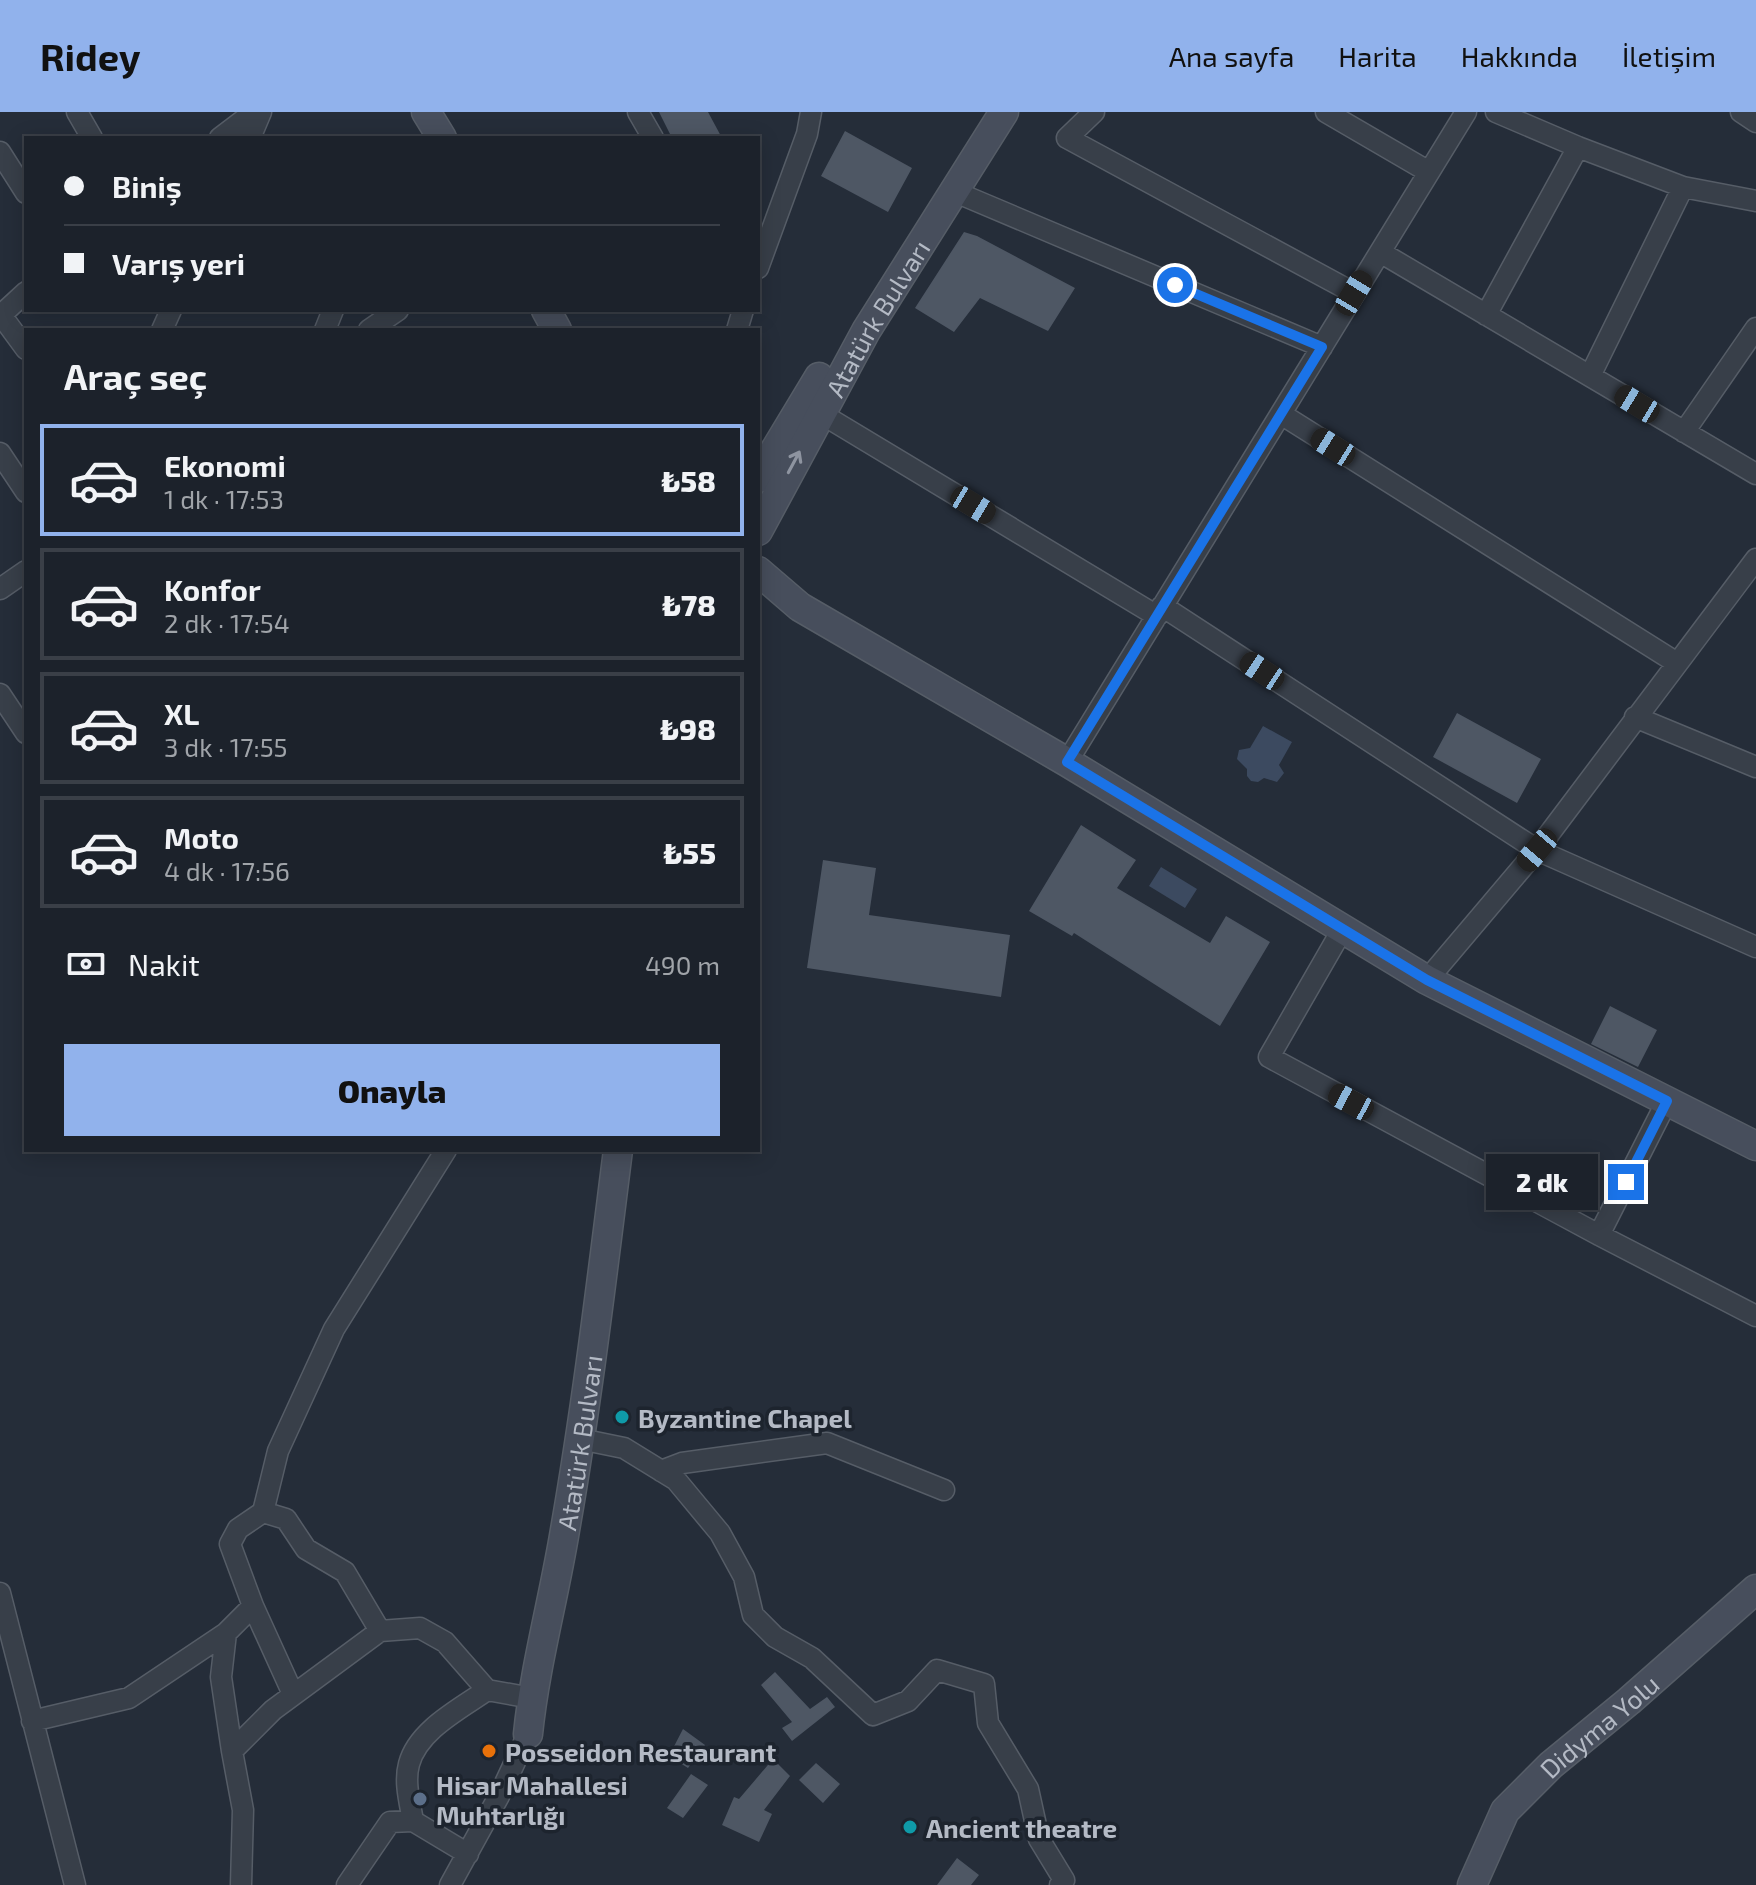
<!DOCTYPE html>
<html lang="tr">
<meta charset="utf-8">
<style>
:root{--surface:#1c222b;--page:#292f37;--text:#f1f3f6;--muted:#a0a4a9;--line:#3a3f47;--accent:#91b2ec}
body{margin:0;font-family:"Exo 2",sans-serif;background:var(--page);color:var(--text);height:100vh;display:flex;flex-direction:column;font-size:30px;white-space:nowrap}
*{box-sizing:border-box;margin:0}
p{font-size:26px;color:var(--muted)}
.icon{flex:none;width:44px;height:44px;fill:none;stroke:currentColor;stroke-width:2;stroke-linecap:round;stroke-linejoin:round}
.map{position:relative;flex:1;overflow:hidden}
.details{position:absolute;left:24px;top:216px;width:736px;height:824px;display:flex;flex-direction:column;background:var(--surface);border-radius:0px;box-shadow:0 4px 20px #0003,0 0 0 2px var(--line)}
.details>*{flex:none}
.banner{position:absolute;left:24px;top:24px;width:736px;height:176px;border-radius:0px;box-shadow:0 4px 20px #0003,0 0 0 2px var(--line);display:grid;align-content:center;height:176px;padding:0 40px;background:var(--surface)}
.end{position:absolute;width:36px;height:36px;margin:-18px;border:10px solid #1a73e8;background:#fff;box-shadow:0 0 0 4px #fff}
.from{border-radius:50%}
.bubble{position:absolute;height:56px;border-radius:0px;background:var(--surface);box-shadow:0 4px 20px #0003,0 0 0 2px var(--line);font-size:26px;font-weight:800;line-height:56px;text-align:center}
.car{position:absolute;width:24px;height:48px;margin:-24px -12px;border-radius:10px;box-shadow:0 0 6px 2px #0007;background:linear-gradient(#222 24%,#8ab4d8 0 40%,#222 0 76%,#8ab4d8 0 86%,#222 0)}
.banner b{display:flex;align-items:center;gap:28px;height:76px;font-size:30px}
.banner b+b{border-top:2px solid var(--line)}
.banner i{width:20px;height:20px;background:var(--text)}
ul{padding:0;list-style:none}
li{display:flex;align-items:center;gap:24px;height:112px;margin:0 16px 12px;padding:0 24px;border:4px solid var(--line);border-radius:0px}
li div{flex:1}
li b{display:block;font-size:30px}
li em{font-style:normal;font-weight:800}
li.on{border-color:var(--accent)}
li>.icon{width:72px;height:72px;stroke-width:1.5}
h2{padding:0 40px;font-size:36px;line-height:96px}
.pay{display:flex;align-items:center;gap:20px;height:88px;padding:0 40px;font-size:30px}
.pay p{margin-inline-start:auto}
.cta{display:flex;gap:16px;margin-top:auto;padding:16px 40px}
.cta a{flex:1;height:92px;border-radius:0px;background:var(--accent);color:#111;font-size:32px;font-weight:800;line-height:92px;text-align:center}
header{display:flex;align-items:center;gap:48px;box-sizing:border-box;height:112px;padding:0 40px;background:var(--accent);color:#111}
header strong{font-size:38px}
nav{display:flex;gap:44px;margin-inline-start:auto;font-size:28px}
.map>svg:first-child{display:block}
.water{fill:#3c4a60}
.building{fill:#4e5764}
.lines{fill:none;stroke-linecap:round;stroke-linejoin:round}
.street-casing{stroke:#565d67;stroke-width:23}
.secondary-casing{stroke:#565d67;stroke-width:31}
.street{stroke:#383f49;stroke-width:20}
.secondary{stroke:#474e5c;stroke-width:28}
.oneway{stroke:#8e94a0}
.route{stroke:#1a73e8;stroke-width:10}
.culture-dot{fill:#0f9aa8;stroke:#1d242e;stroke-width:3}
.food-dot{fill:#e8710a;stroke:#1d242e;stroke-width:3}
.service-dot{fill:#5c6f8a;stroke:#1d242e;stroke-width:3}
.labels{text-anchor:middle;dominant-baseline:central;stroke-width:7;stroke-linejoin:round;paint-order:stroke}
.street-label{font-size:26px;fill:#b4bac5;stroke:#1d242e}
.poi-label{font-size:26px;font-weight:bold;fill:#b4bac5;stroke:#1d242e;text-anchor:start}
</style>
<header>
<strong>Ridey</strong>
<nav><a>Ana sayfa</a><a>Harita</a><a>Hakkında</a><a>İletişim</a></nav>
</header>
<div class="map">
<svg width="1756" height="1773" viewBox="0 0 1756 1773">
<rect width="100%" height="100%" fill="#252d39"/>
<!-- water -->
<path class="water" d="M1263 614 1292 630 1279 653 1284 661 1277 670 1264 666 1258 670 1251 669 1247 664V657L1237 647 1239 638 1250 636Z
M1161 755 1197 777 1185 796 1149 774Z"/>
<!-- building -->
<path class="building" d="M659 0H708L722 26H672Z
M845 19 912 56 888 100 821 64Z
M964 120 977 124 1075 176 1048 219 980 186 954 220 915 196Z
M1457 601 1541 647 1517 691 1433 645Z
M1081 713 1136 748 1117 776 1210 831 1226 804 1270 830 1220 914 1074 821 1072 824 1029 799Z
M823 748 876 756 869 803 1010 823 1001 885 807 856Z
M1610 894 1657 918 1638 955 1591 932Z
M775 1560 810 1597 827 1585 835 1595 792 1629 782 1616 792 1610 761 1573Z
M683 1617 705 1633 688 1656 669 1644Z
M773 1647 790 1664 764 1698 772 1702 759 1730 722 1713 734 1685 739 1687Z
M816 1651 840 1672 823 1691 799 1668Z
M691 1662 708 1673 683 1706 667 1696Z
M957 1746 979 1763 971 1773H937Z"/>
<g class="lines">
<!-- street casing -->
<g class="street-casing">
<path id="street" d="M77 0 92 26
M638 0 653 26
M1094 0 1067 26 1354 181
M1326 0 1429 60
M1496 0 1578 35 1683 75 1756 89
M1741 0 1756 10
M220 26 254 0
M250 26 261 0
M0 40 26 81
M953 79 1322 235
M1380 140 1756 362
M758 156 807 22 811 0
M1 203 26 237
M1486 203 1578 35
M0 204 26 180
M162 218 171 198
M325 218 333 198
M369 218 398 198
M737 218 743 198
M1590 264 1683 75
M820 301 1157 504
M1281 302 1677 551
M1684 320 1756 216
M0 341 26 380
M0 477 26 459
M1162 494 1537 738 1756 835
M0 582 26 621
M1635 605 1756 655
M1067 650 1466 0
M1342 818 1269 945 1599 1123 1756 1204
M1427 868 1537 738 1756 447
M1599 1123 1667 989
M580 1327 624 1336 676 1368 720 1421 744 1465 753 1503 775 1525 812 1546 873 1603 908 1589 937 1558 984 1572 988 1611 1028 1677 1039 1727 1064 1768 1060 1773
M661 1359 682 1351 827 1331 944 1378
M263 1400 286 1407 306 1437 345 1460 380 1519
M0 1481 75 1773
M226 1521 221 1565 232 1639
M293 1582 253 1494 230 1432 238 1417 263 1400 278 1339 334 1217 446 1038
M32 1609 129 1586 226 1521 253 1494
M413 1709C410 1691 404 1670 409 1652 418 1618 460 1597 487 1578
M241 1773 243 1698 232 1639 273 1598 380 1519 420 1516 445 1530 487 1578 532 1586
M347 1773 390 1710 413 1709 468 1742
M450 1773 499 1684 528 1622"/>
</g>
<!-- secondary casing -->
<g class="secondary-casing">
<g id="secondary">
<path d="M426 0 442 26"/>
<path d="M546 198 557 218"/>
<path d="M758 366 819 265"/>
<path id="s1" d="M758 419 866 219 1004 0"/>
<path d="M758 459 800 495 1067 650 1427 868 1756 1034"/>
<path id="s2" d="M528 1622C535 1553 554 1486 565 1418 587 1292 602 1165 618 1038"/>
<path id="s3" d="M1472 1773 1505 1699 1551 1653 1629 1589 1756 1477"/>
</g>
</g>
<!-- street -->
<use href="#street" class="street"/>
<!-- secondary -->
<use href="#secondary" class="secondary"/>
</g>
<!-- one-way arrows -->
<defs><path id="oneway-shaft" d="M-6 0H5M1.5-3L5.5 0L1.5 3" fill="none" stroke-width="1.6" stroke-linecap="round" stroke-linejoin="round" transform="scale(2)"/></defs>
<use class="oneway" href="#oneway-shaft" transform="translate(794 350) rotate(-62)"/>
<g class="lines">
<!-- route -->
<path class="route" d="M1175 173 1322 235 1067 650 1427 868 1667 989 1626 1070"/>
</g>
<!-- markers -->
<g class="culture-dot">
<circle cx="622" cy="1305" r="8"/>
<circle cx="910" cy="1715" r="8"/>
</g>
<circle class="food-dot" cx="489" cy="1639" r="8"/>
<circle class="service-dot" cx="420" cy="1687" r="8"/>
<g class="labels">
<!-- street labels -->
<g class="street-label">
<text stroke="none"><textPath href="#s1" startOffset="244">Atatürk Bulvarı</textPath></text>
<text stroke="none"><textPath href="#s2" startOffset="296">Atatürk Bulvarı</textPath></text>
<text stroke="none"><textPath href="#s3" startOffset="208">Didyma Yolu</textPath></text>
</g>
<!-- poi labels -->
<g class="poi-label">
<text x="638" y="1305">Byzantine Chapel</text>
<text x="505" y="1639">Posseidon Restaurant</text>
<text x="436" y="1672">Hisar Mahallesi<tspan x="436" dy="30">Muhtarlığı</tspan></text>
<text x="926" y="1715">Ancient theatre</text>
</g>
</g>
</svg>
<i class="end from" style="left:1175px;top:173px"></i>
<i class="end" style="left:1626px;top:1070px"></i>
<div class="bubble" style="left:1486px;top:1042px;width:112px">2 dk</div>
<i class="car" style="left:1354px;top:181px;rotate:31deg"></i>
<i class="car" style="left:1637px;top:292px;rotate:301deg"></i>
<i class="car" style="left:1333px;top:335px;rotate:302deg"></i>
<i class="car" style="left:973px;top:393px;rotate:121deg"></i>
<i class="car" style="left:1262px;top:559px;rotate:303deg"></i>
<i class="car" style="left:1537px;top:738px;rotate:220deg"></i>
<i class="car" style="left:1351px;top:990px;rotate:298deg"></i>
<div class="banner">
<b><i class="from"></i>Biniş</b>
<b><i></i>Varış yeri</b>
</div>
<section class="details">
<h2>Araç seç</h2>
<ul>
<li class="on"><svg class="icon" aria-label="car" viewBox="0 0 24 24"><path d="M5 17H2v-5l4-1 3-4h7l3 4 3 1v5h-3M9 17h6M6 11h13"/><circle cx="7" cy="17" r="2"/><circle cx="17" cy="17" r="2"/></svg><div><b>Ekonomi</b><p>1 dk · 17:53</p></div><em>₺58</em></li>
<li><svg class="icon" aria-label="car" viewBox="0 0 24 24"><path d="M5 17H2v-5l4-1 3-4h7l3 4 3 1v5h-3M9 17h6M6 11h13"/><circle cx="7" cy="17" r="2"/><circle cx="17" cy="17" r="2"/></svg><div><b>Konfor</b><p>2 dk · 17:54</p></div><em>₺78</em></li>
<li><svg class="icon" aria-label="car" viewBox="0 0 24 24"><path d="M5 17H2v-5l4-1 3-4h7l3 4 3 1v5h-3M9 17h6M6 11h13"/><circle cx="7" cy="17" r="2"/><circle cx="17" cy="17" r="2"/></svg><div><b>XL</b><p>3 dk · 17:55</p></div><em>₺98</em></li>
<li><svg class="icon" aria-label="car" viewBox="0 0 24 24"><path d="M5 17H2v-5l4-1 3-4h7l3 4 3 1v5h-3M9 17h6M6 11h13"/><circle cx="7" cy="17" r="2"/><circle cx="17" cy="17" r="2"/></svg><div><b>Moto</b><p>4 dk · 17:56</p></div><em>₺55</em></li>
</ul>
<div class="pay"><svg class="icon" aria-label="cash" viewBox="0 0 24 24"><path d="M3 7h18v10H3z"/><circle cx="12" cy="12" r="2"/></svg>Nakit<p>490 m</p></div>
<div class="cta"><a>Onayla</a></div>
</section>
</div>
